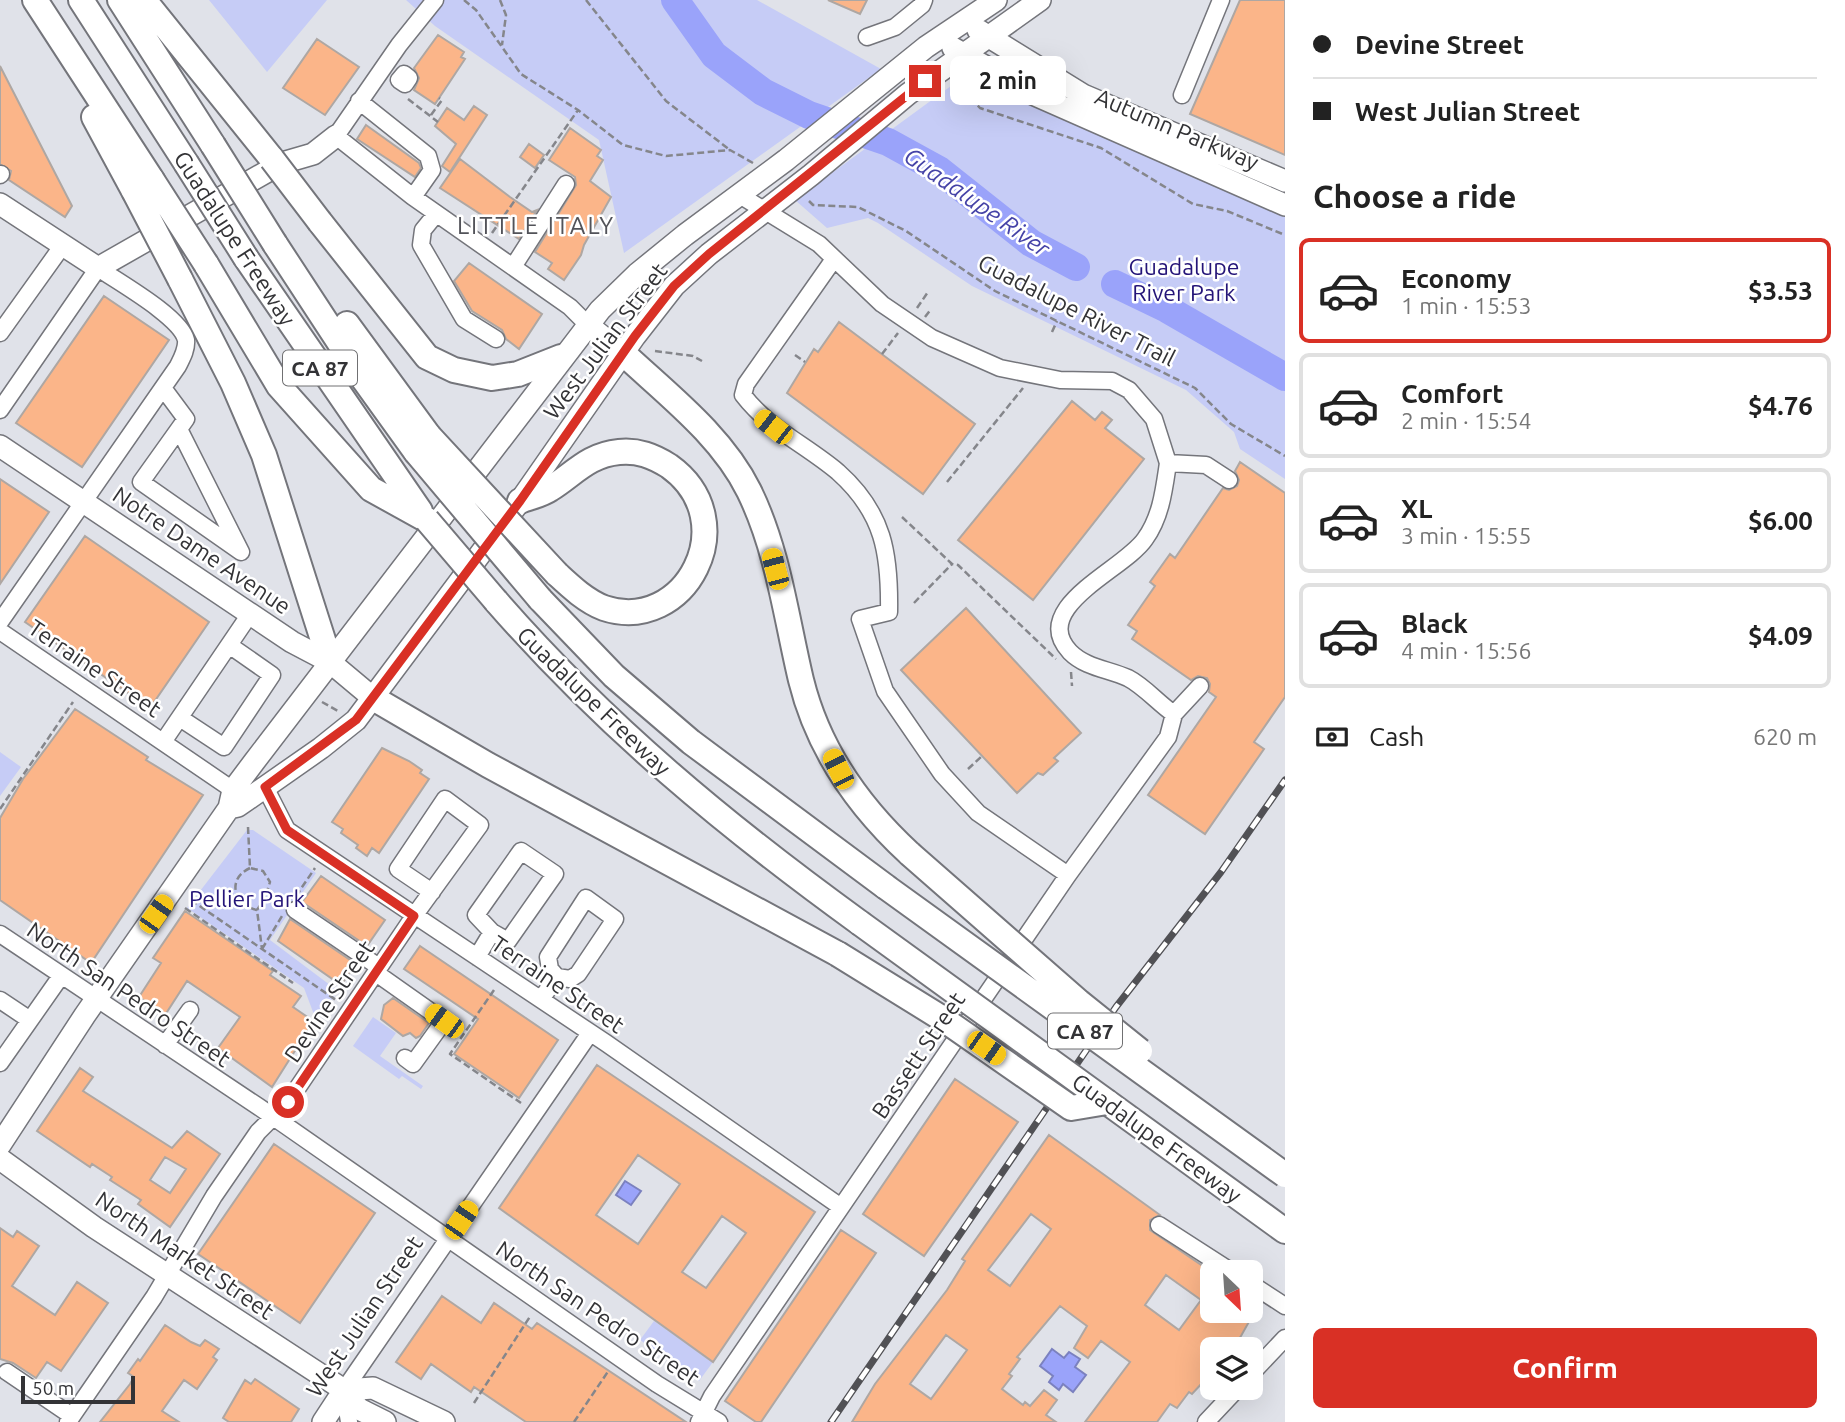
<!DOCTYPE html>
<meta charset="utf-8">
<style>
:root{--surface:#fff;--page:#f6f6f6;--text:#222;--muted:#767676;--line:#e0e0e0;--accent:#d93025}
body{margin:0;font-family:Ubuntu,sans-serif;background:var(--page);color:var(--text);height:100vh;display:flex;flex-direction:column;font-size:26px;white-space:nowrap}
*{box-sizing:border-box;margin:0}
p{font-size:23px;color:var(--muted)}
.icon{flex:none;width:38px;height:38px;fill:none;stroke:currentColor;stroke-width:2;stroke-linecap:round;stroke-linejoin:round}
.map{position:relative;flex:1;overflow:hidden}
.drawer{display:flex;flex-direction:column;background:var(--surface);width:560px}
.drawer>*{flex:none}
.guide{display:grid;align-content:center;height:154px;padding:0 28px;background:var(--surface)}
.needle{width:46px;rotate:155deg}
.fabs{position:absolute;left:1200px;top:1260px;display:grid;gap:14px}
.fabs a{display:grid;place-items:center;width:63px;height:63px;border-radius:10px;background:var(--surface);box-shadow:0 7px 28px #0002;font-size:35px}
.scale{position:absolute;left:21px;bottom:18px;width:114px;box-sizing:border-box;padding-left:7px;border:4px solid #333336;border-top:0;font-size:19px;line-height:24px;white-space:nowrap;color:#333336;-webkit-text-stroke:5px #fff;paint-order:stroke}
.end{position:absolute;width:32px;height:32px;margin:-16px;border:9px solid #d93025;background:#fff;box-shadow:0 0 0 4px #fff}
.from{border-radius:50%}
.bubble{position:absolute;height:49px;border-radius:10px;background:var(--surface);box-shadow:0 7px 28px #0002;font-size:23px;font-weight:700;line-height:49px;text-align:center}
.car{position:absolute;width:21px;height:42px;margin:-21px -10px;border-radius:9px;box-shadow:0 0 5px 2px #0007;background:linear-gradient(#f5c518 24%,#345 0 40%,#f5c518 0 76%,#345 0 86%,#f5c518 0)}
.guide b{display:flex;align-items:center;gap:24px;height:66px;font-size:26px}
.guide b+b{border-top:2px solid var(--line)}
.guide i{width:18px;height:18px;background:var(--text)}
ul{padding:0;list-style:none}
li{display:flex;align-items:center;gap:21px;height:105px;margin:0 14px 10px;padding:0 14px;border:4px solid var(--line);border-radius:10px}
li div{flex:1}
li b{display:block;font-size:26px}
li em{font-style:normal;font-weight:700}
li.current{border-color:var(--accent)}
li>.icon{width:63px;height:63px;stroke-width:1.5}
h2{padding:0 28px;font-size:32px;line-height:84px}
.pay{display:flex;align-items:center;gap:18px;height:77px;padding:0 28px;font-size:26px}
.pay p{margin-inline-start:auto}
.button{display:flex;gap:14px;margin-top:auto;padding:14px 28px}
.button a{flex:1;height:80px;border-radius:10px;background:var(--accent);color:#fff;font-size:28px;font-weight:700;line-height:80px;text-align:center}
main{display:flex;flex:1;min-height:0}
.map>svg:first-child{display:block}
.green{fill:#c6ccf6}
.water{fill:#9aa3fa;stroke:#7b81bf;stroke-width:2}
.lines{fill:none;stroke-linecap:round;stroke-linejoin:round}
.river{stroke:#9aa3fa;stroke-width:28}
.building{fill:#fbb589;stroke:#aea7a3;stroke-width:2;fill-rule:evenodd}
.minor-casing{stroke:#74757b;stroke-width:19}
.major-casing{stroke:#74757b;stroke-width:24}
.highway-casing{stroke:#74757b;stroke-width:28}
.path{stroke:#85868b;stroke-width:2.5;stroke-dasharray:7 3.5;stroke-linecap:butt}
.minor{stroke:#fff;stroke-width:16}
.major{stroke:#fff;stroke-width:21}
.highway{stroke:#fff;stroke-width:24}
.rail-casing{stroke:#515155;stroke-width:7}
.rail{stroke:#fff;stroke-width:4.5;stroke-dasharray:13;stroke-linecap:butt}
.highway-bridge-casing{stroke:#74757b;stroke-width:28;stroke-linecap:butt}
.highway-bridge{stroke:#fff;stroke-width:24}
.route{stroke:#d93025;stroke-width:9}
.labels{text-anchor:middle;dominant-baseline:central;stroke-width:5;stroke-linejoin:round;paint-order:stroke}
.shield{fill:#fff;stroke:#707072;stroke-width:2}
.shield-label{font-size:21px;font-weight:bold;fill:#333336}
.street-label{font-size:23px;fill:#333336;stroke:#fff}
.park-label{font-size:23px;fill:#241478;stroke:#fff}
.water-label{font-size:24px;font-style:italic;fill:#4543a7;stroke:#fff}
.neighbourhood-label{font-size:24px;letter-spacing:2px;fill:#525359;stroke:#fff}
</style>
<main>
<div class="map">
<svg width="1285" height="1422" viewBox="0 0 1285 1422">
<rect width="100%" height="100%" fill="#e0e2e9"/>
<!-- green -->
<path class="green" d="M209 0H327L267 72Z
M406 0H757L881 69 624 253 599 140 435 26Z
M966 75 991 90 995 84 1054 114 1285 217V479L1240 449 1234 432 1186 390 972 286 878 223 868 218 827 228 795 200Z
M0 752 21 767 0 796Z
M247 830H253L316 873 270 940 338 991 316 1020 304 988 187 908Z
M373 1017 396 1033 380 1056 423 1086 421 1089 402 1076 399 1079 353 1046Z
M654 1321 713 1362 699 1381 640 1340Z"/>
<!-- water -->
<path class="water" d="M625 1181 641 1191 631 1205 616 1195Z
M1052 1349 1064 1358 1069 1352 1080 1359 1075 1367 1086 1375 1073 1392 1063 1384 1059 1390 1049 1382 1053 1376 1040 1366Z"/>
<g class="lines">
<!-- river -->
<path class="river" d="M675 0 714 55 763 92 809 115 888 142 939 170 1031 243 1076 267
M1115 284 1167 309 1285 377"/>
</g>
<!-- building -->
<path class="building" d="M828 0H867L860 14Z
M1240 0H1285V155L1190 114Z
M438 35 464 52 461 57 465 59 435 104 414 90 419 78 414 68Z
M317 39 359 67 325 115 283 88Z
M0 66 72 206 65 217 9 180 11 171 0 164Z
M474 106 487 115 450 172 442 166 456 144 435 126 447 108 464 120Z
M366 125 419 163 421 168 415 177 357 139Z
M570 128 601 150 597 156 603 160 590 181 611 197 584 245 581 255 564 280 548 269 552 263 535 252 576 185 575 177 549 160Z
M529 144 544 155 535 168 520 157Z
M460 159 510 197 532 212 537 210 519 239 440 188Z
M469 263 542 314 519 349 506 339 502 330 472 311 454 281Z
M104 296 169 340 82 467 16 423Z
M839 322 975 424 923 494 787 393 814 349 818 352Z
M1072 401 1095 420 1102 412 1112 420 1105 428 1144 459 1033 600 958 540Z
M1240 462 1285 493V697L1254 742 1264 749 1205 834 1148 795 1216 697 1209 692 1210 684 1207 678 1198 676 1191 680 1132 639 1137 631 1128 625 1155 586 1150 582 1170 554 1175 558 1223 488 1229 490 1237 486 1239 480 1235 471Z
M0 479 49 512 0 584Z
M85 536 209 622 150 708 25 622Z
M966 608 1081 733 1054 758 1058 761 1043 775 1038 773 1017 793 901 670Z
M75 709 148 757 146 760 203 795 91 963 0 900V818L23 779Z
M382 748 409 761 422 770 420 773 429 779 379 853 372 848 367 856 356 848 358 845 341 833 343 829 332 822Z
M321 876 385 920 367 946 302 902Z
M185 911 273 971 270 975 301 996 293 1007 309 1018 310 1027 272 1087 218 1048 240 1017 187 981 165 1015 139 997 161 963 153 958Z
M290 919 356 964 341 985 278 941Z
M420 946 558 1040 519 1098 454 1054 478 1019 404 969Z
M393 998 429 1023 420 1036 416 1038 410 1033 403 1036 381 1019 384 1005Z
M597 1065 815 1212 713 1362 499 1208ZM638 1155 680 1184 638 1244 596 1215ZM722 1216 746 1233 706 1288 682 1272Z
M80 1068 93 1077 83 1091 172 1148 187 1131 220 1154 170 1227 138 1204 141 1200 110 1180 112 1177 92 1164 90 1167 37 1131ZM165 1157 186 1169 170 1193 150 1180Z
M955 1079 1018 1122 924 1256 863 1214Z
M1049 1135 1160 1215 1150 1220V1230L1213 1273V1311H1255L1241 1336 1231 1349H1213V1368L1204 1381 1192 1394 1189 1392 1177 1408 1170 1404 1157 1422H1085L1130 1362 1101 1341 1088 1358 1074 1348 1087 1326 1060 1306 1017 1357 1020 1359 1009 1374 1012 1376 1002 1389 1023 1405 1025 1402 1030 1406 1044 1390 1057 1400 1046 1415 1056 1422H852L875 1384 947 1290 965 1261 962 1259ZM1031 1214 1051 1229 1010 1286 988 1270ZM1166 1275 1201 1300 1179 1330 1145 1305ZM946 1335 967 1350 931 1399 910 1384Z
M274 1144 375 1213 300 1323 198 1254Z
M0 1228 13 1237 17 1231 39 1246 12 1286 55 1315 77 1282 108 1303 61 1371 47 1362 36 1378 13 1363 0 1359Z
M841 1230 876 1253 761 1422H756L725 1401Z
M442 1296 481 1323 494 1303 532 1329 537 1323 686 1422H526L474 1387 471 1392 431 1364 421 1379 396 1362Z
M165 1325 191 1342 200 1346 205 1340 219 1349 213 1357 217 1360 197 1389 184 1380 162 1411 179 1422H100L130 1384 134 1377 128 1373 138 1359 140 1361Z
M255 1379 299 1409 291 1422H229L223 1418 245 1380 251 1384Z"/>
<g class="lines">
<!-- minor casing -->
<g class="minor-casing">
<path id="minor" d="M435 0 399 45 336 136 413 197 570 307 588 325
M867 37 895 27 922 5 924 0
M404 74 409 78 405 84 399 80Z
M1182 95 1221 0
M359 101 428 156 432 170 413 197
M0 175 1 174
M738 194 819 244 882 304 932 338 1000 368 1060 380 1112 381 1129 390 1154 419 1168 463
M436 214 423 230 421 245 464 319 496 339
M834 259 746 384 743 395C769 429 806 445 838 472 884 513 890 554 889 612L860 619 885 691 942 774 978 813 1068 875
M513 267 566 184
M0 333 63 245
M163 388 186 419 141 482 241 552 179 429
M0 410 98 268C118 282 181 317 186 340 187 349 182 358 178 366L0 622
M0 631 233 790
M1200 686 1174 714C1159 704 1144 686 1128 678 1108 669 1086 668 1070 652 1028 607 1124 570 1145 539 1161 517 1164 490 1168 463L1206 465 1229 480
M180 718 224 747 272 675 229 645
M163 742 250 614
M265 787 287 830 606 1043 841 1207
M295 910 379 967
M0 934 259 1107 657 1384 719 1422
M477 957 492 932 508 941 555 874 521 851 476 915 492 932
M376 973 444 1021 413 1064 405 1058
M541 999 557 977 570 979 578 974 615 919 586 898 548 957 550 969 557 977
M0 1000 30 1020
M165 1045 190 1010
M0 1063 61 976
M1159 1225 1232 1272
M1251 1284 1285 1306
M7 1372 72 1416
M1251 1374 1285 1338
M68 1422 154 1297 214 1196 258 1132 288 1102 414 916 480 825 445 799 398 869 432 892
M349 1422 344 1390 590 1033
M699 1422 712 1396 1068 875 1168 737 1174 714
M1206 1422 1238 1388"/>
</g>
<!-- major casing -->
<g class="major-casing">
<path id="major" d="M978 30 1083 95 1285 181
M953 48 1035 95 1285 205
M0 204 98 268 282 163 313 154 336 136
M588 325 624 354
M0 446 292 642 330 662 373 698
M229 808 238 806 321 748 356 720 520 501 635 336 674 286 709 254 811 175 908 94 1040 0
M0 1145 85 1015 229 808 233 790 254 762 600 310 637 274 685 235 786 160 926 47 996 0
M0 1159 94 1227 344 1390 359 1409 385 1422
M344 1390 373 1388 444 1422
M323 1422 344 1390"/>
</g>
<!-- highway casing -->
<g class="highway-casing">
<path id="highway" d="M35 0 152 180
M81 0 186 163
M120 0 213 145
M144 0 272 159
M94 117 134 191
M320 222 427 357 454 370 492 378 518 374 561 357
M275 244 362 377 416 452
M246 258 420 511
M206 264 279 386 371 489 427 520
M180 279 233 383 264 455 330 662
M347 324 429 436
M624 354C668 395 722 436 749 491 778 550 786 617 801 680 818 749 859 807 910 854
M520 501C530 497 541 495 550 489 574 474 588 455 619 452 638 450 653 456 669 466 746 521 685 635 604 608 586 601 571 587 557 574
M540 599 614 676 691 742 886 887
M496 601C605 726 726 826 860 923
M373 698 488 765 838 954
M1107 1102 1285 1231"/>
</g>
<!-- path -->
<path class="path" d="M464 0 476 10 521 74 578 110 623 145 666 156 730 150 753 163
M500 0 506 15 502 45
M586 0 666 101 730 150
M956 83 980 108 1101 148 1193 204 1227 211 1285 235
M408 99 438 122
M431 115 442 100 439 98
M809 201 813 205 858 207 906 231 995 291 1195 388 1231 424 1285 456
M492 233 578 110
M917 308 928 292
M925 317 931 309
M1052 332 1057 321
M655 351 693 356 702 361
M882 354 898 333
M795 355 805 362
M947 482 1023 388
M902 517 952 564 958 565 1056 659
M914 603 952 564
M1071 672 1072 686
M322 702 338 711
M968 769 982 756
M0 809 73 702
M248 827 250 868 263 871 270 882 265 898
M250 868C226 879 234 905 257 910L262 949
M296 896 315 868
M191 900 336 1000
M185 908 293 983
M257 910 265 898 281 903
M262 949 282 916
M494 990 450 1054 521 1103
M474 1403 531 1315
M574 1422 609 1370"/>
<!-- minor -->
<use href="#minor" class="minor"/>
<!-- major -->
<use href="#major" class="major"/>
<!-- highway -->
<use href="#highway" class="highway"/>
<!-- rail casing -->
<g class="rail-casing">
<path id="rail" d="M831 1422 1116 1007 1221 872 1285 780"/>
</g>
<!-- rail -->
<use href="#rail" class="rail"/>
<!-- highway-bridge casing -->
<g class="highway-bridge-casing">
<path id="highway-bridge" d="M213 145 275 244
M272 159 320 222
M186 163 246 258
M152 180 206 264
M134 191 180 279
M429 436 557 574
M416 452 540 599
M427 520 496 601
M910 854 1079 1002 1140 1051
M886 887 1285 1175
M860 923 1107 1102
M838 954 943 1019 1071 1108 1107 1102"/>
</g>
<!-- highway-bridge -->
<use href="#highway-bridge" class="highway-bridge"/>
</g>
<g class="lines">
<!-- route -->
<path class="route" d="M288 1102 414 916 287 830 265 787 356 720 520 501 635 336 674 286 709 254 925 81"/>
</g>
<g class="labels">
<!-- shield labels -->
<g class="shield">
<rect x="283" y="350.5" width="74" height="35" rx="5"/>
<rect x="1048" y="1013.5" width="74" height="35" rx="5"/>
</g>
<g class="shield-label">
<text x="320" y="368">CA 87</text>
<text x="1085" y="1031">CA 87</text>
</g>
<!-- street labels -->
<g class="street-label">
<text transform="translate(1177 129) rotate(23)">Autumn Parkway</text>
<text transform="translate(235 238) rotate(57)">Guadalupe Freeway</text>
<text transform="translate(1077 310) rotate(27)">Guadalupe River Trail</text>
<text transform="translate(605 341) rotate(-53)">West Julian Street</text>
<text transform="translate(202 550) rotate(34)">Notre Dame Avenue</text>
<text transform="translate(95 668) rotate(34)">Terraine Street</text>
<text transform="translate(594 701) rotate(44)">Guadalupe Freeway</text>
<text transform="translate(558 984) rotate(34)">Terraine Street</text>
<text transform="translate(129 994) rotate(34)">North San Pedro Street</text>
<text transform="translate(329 1001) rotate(-56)">Devine Street</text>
<text transform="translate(918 1055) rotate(-56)">Bassett Street</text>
<text transform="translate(1157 1138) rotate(36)">Guadalupe Freeway</text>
<text transform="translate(185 1255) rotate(34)">North Market Street</text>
<text transform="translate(598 1313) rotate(34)">North San Pedro Street</text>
<text transform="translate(364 1316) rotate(-56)">West Julian Street</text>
</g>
<!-- park labels -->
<g class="park-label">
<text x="1184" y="266">Guadalupe<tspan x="1184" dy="26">River Park</tspan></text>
<text x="247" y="898">Pellier Park</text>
</g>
<!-- water labels -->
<g class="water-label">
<text transform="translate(977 202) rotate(35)">Guadalupe River</text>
</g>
<!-- neighbourhood labels -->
<g class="neighbourhood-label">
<text x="536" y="225">LITTLE ITALY</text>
</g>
</g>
</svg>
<div class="fabs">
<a><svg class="needle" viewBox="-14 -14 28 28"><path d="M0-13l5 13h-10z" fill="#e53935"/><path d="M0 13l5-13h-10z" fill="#767676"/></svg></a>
<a><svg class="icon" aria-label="layers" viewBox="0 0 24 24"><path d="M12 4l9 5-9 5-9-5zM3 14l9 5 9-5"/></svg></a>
</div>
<div class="scale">50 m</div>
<i class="end from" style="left:288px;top:1102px"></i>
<i class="end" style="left:925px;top:81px"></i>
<div class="bubble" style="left:950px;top:56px;width:116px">2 min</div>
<i class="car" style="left:773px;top:427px;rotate:308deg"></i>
<i class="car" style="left:775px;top:569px;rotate:345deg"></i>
<i class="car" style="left:838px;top:769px;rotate:334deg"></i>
<i class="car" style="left:156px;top:914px;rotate:35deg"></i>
<i class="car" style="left:444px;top:1021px;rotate:306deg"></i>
<i class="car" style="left:986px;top:1048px;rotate:125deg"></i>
<i class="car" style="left:461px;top:1220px;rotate:34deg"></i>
</div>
<section class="drawer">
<div class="guide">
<b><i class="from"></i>Devine Street</b>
<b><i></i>West Julian Street</b>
</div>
<h2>Choose a ride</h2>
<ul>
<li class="current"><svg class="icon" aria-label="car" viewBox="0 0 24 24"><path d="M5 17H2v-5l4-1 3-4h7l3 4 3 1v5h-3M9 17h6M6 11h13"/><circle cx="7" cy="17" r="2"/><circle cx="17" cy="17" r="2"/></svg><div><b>Economy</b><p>1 min · 15:53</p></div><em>$3.53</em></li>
<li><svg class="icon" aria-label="car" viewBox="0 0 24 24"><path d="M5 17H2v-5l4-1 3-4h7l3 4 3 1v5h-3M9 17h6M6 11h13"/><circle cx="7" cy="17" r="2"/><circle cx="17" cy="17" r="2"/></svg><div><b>Comfort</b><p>2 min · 15:54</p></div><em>$4.76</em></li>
<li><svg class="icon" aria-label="car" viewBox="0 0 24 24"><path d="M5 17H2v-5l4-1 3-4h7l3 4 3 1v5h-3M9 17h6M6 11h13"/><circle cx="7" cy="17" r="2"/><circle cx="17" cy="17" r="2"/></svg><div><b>XL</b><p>3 min · 15:55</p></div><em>$6.00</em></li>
<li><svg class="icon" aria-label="car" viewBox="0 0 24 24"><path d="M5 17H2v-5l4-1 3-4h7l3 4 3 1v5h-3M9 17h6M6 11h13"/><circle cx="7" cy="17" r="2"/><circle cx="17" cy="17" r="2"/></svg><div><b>Black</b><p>4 min · 15:56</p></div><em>$4.09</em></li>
</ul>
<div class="pay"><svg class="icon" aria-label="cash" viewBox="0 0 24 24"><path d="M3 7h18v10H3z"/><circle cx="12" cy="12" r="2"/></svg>Cash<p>620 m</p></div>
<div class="button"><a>Confirm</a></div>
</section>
</main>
